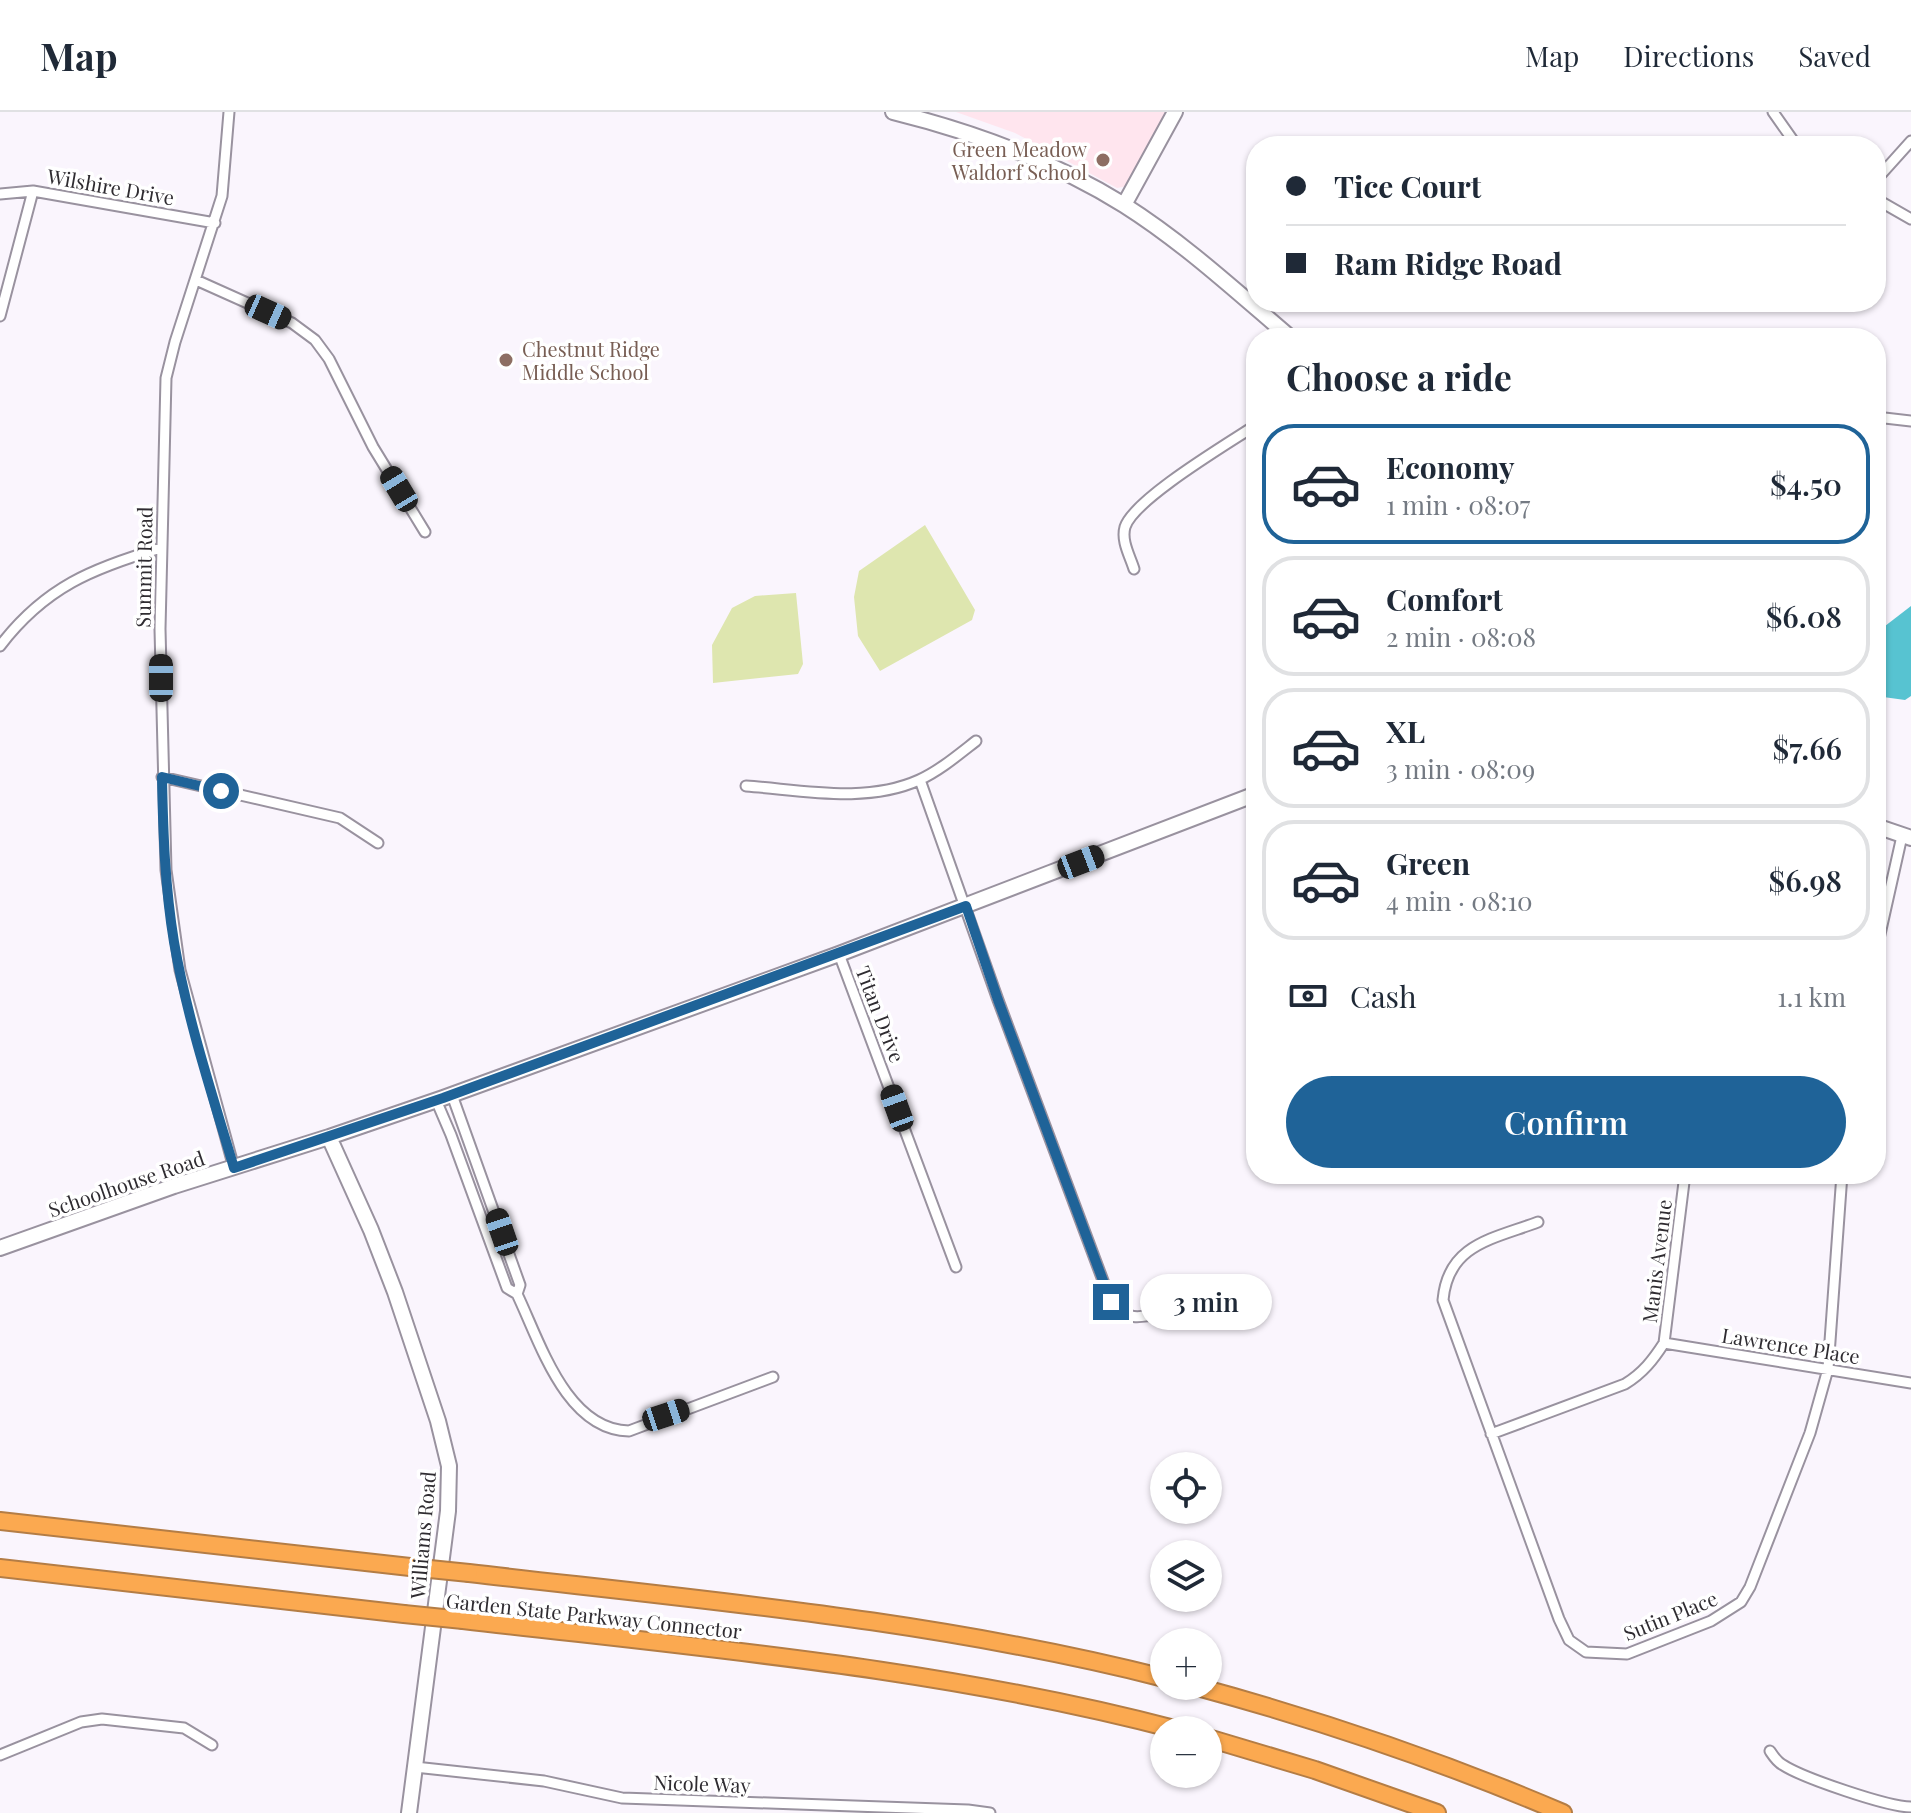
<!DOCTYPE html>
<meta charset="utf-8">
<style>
:root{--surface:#fff;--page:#f6f6f7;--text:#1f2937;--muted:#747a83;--line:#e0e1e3;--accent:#1f6398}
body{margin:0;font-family:"Playfair Display",serif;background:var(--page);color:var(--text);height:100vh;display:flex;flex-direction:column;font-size:30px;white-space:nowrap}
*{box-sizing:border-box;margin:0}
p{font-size:26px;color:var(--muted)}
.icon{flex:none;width:44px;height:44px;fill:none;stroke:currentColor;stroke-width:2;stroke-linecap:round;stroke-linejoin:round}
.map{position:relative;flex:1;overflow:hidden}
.panel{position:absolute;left:1246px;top:216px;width:640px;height:856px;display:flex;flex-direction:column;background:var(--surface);border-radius:32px;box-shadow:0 2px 6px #0004}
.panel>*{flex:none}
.hud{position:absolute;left:1246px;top:24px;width:640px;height:176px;border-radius:32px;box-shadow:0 2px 6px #0004;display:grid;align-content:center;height:176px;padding:0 40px;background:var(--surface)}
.buttons{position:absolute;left:1150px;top:1340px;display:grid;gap:16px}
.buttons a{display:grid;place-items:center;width:72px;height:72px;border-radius:50%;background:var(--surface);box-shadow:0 2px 6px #0004;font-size:40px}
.end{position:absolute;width:36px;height:36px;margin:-18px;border:10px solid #1f6398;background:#fff;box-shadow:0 0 0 4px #fff}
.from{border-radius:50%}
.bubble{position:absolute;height:56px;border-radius:28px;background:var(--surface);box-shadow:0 2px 6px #0004;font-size:26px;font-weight:600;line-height:56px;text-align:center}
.car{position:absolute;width:24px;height:48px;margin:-24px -12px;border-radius:10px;box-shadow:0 0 6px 2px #0007;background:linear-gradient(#222 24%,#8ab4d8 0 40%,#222 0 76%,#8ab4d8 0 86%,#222 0)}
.hud b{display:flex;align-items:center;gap:28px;height:76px;font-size:30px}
.hud b+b{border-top:2px solid var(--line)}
.hud i{width:20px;height:20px;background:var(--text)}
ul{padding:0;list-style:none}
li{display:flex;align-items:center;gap:24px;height:120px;margin:0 16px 12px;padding:0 24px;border:4px solid var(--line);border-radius:32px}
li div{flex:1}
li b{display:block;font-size:30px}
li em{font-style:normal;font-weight:600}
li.on{border-color:var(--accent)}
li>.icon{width:72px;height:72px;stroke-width:1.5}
h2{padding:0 40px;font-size:36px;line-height:96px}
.pay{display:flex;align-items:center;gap:20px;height:88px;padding:0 40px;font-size:30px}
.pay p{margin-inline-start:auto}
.cta{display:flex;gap:16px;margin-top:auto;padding:16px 40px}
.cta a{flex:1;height:92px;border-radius:48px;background:var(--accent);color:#fff;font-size:32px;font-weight:600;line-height:92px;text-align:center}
header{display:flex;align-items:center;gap:48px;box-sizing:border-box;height:112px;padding:0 40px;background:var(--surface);border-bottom:2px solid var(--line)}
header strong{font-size:38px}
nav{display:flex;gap:44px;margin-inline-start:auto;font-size:28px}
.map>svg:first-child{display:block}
.education{fill:#ffe5ee}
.green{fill:#dee6af}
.water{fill:#57c3d1}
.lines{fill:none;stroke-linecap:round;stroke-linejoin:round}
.street-casing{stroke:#99929f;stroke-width:13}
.secondary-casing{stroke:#99929f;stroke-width:18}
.highway-casing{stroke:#b47d45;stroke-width:20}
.street{stroke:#fff;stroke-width:9}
.secondary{stroke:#fff;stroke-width:14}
.highway{stroke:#fba950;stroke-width:16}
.highway-bridge-casing{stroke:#b47d45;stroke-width:20;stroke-linecap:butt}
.highway-bridge{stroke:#fba950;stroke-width:16}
.route{stroke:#1f6398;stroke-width:10}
.education-dot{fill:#8d6e63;stroke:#fff;stroke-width:3}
.labels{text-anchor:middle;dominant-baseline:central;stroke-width:7;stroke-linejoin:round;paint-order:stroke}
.education-label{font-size:20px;fill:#785e54;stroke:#fff;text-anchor:end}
.street-label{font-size:20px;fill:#2f2c31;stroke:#fff}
</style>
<header>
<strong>Map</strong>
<nav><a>Map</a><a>Directions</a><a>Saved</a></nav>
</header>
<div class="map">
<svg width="1911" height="1701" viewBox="0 0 1911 1701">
<rect width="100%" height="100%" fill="#faf5fd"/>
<!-- education -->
<path class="education" d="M956 0H1169L1128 74 1117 76 1015 21Z"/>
<!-- green -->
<path class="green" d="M925 413 975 498 972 508 880 559 858 524 854 485 859 459Z
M796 481 803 552 798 562 713 571 712 533 732 496 755 484Z"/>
<!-- water -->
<path class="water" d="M1911 494V584L1905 588 1876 584V521Z"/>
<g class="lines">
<!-- street casing -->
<g class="street-casing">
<path id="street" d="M229 0 222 84 175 230 166 266 160 517 166 758 180 858 234 1056
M1773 0 1797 34
M1876 68 1911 29
M0 82 33 79 215 111
M1876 87 1911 107
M196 168 292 211 315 228 329 247 373 335 425 420
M0 204 33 79
M1876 305 1911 309
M1134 457C1130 444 1121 429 1125 415 1134 387 1229 331 1256 313
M0 534C45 475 93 456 161 436
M162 665 340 706 378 731
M920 668 998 888 1111 1190C1126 1209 1140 1206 1161 1201
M746 674C802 678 866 692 919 668 939 659 958 643 976 629
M1876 840 1902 724
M839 842 956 1155
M452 983 520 1173 517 1182
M436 988 451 1023 507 1176 517 1182C540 1230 566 1318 629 1319L773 1265
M1538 1110C1493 1127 1448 1132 1443 1188L1559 1507 1569 1528 1586 1540 1627 1542 1711 1509 1741 1490 1750 1475 1810 1321 1828 1257 1842 1062
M1664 1231 1911 1271
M1491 1322 1625 1272C1643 1261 1653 1248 1664 1231L1685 1062
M1770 1639C1774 1645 1777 1650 1783 1653 1803 1666 1888 1695 1911 1695
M0 1643 81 1610 102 1607 184 1616 212 1633
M415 1655 544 1669 622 1686 968 1698 990 1701"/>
</g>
<!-- secondary casing -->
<g class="secondary-casing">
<path id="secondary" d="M893 0C974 20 1053 49 1124 93 1184 131 1237 180 1291 226
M1124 93 1175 0
M1876 714 1911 726
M329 1025 371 1118 395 1180 438 1309 449 1354 448 1399 409 1701
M0 1136 174 1074 329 1025 443 986 839 842 1256 682"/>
</g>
<!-- highway casing -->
<g class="highway-casing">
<path id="highway" d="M0 1409 410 1455
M0 1456 404 1502
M469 1461C702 1488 936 1508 1164 1566
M463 1508C703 1536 943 1556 1178 1618
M1194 1574C1320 1608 1444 1650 1563 1701
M1208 1626 1315 1658 1437 1701"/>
</g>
<!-- street -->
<use href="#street" class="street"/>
<!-- secondary -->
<use href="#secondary" class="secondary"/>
<!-- highway -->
<use href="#highway" class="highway"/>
<!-- highway-bridge casing -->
<g class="highway-bridge-casing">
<path id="highway-bridge" d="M410 1455 469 1461
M404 1502 463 1508"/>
</g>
<!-- highway-bridge -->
<use href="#highway-bridge" class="highway-bridge"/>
</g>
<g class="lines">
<!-- route -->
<path class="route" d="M221 679 162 665C163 720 165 776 174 830 187 906 212 982 234 1056L443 986 966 794 998 888 1111 1190"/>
</g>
<!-- markers -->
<g class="education-dot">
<circle cx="1103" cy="48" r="8"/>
<circle cx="506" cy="248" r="8"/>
</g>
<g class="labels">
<!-- education labels -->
<g class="education-label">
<text x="1087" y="36">Green Meadow<tspan x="1087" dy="23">Waldorf School</tspan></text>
<text x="522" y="236" text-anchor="start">Chestnut Ridge<tspan x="522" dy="23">Middle School</tspan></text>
</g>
<!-- street labels -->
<g class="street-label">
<text transform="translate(111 74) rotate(10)">Wilshire Drive</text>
<text transform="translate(143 455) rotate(-89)">Summit Road</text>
<text transform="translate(881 902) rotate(69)">Titan Drive</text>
<text transform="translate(126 1071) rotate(-19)">Schoolhouse Road</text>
<text transform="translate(1656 1149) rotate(-83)">Manis Avenue</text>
<text transform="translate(1791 1233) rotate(9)">Lawrence Place</text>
<text transform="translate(422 1423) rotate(-85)">Williams Road</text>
<text transform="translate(594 1503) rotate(6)">Garden State Parkway Connector</text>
<text transform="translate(1670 1503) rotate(-22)">Sutin Place</text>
<text transform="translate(702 1671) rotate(2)">Nicole Way</text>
</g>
</g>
</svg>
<div class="buttons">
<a><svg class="icon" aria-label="locate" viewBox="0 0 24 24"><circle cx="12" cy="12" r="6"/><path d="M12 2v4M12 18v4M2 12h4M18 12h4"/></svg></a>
<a><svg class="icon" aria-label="layers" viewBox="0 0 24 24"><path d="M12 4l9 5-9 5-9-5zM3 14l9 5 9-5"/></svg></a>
<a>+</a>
<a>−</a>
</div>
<i class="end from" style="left:221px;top:679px"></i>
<i class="end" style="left:1111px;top:1190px"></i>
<div class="bubble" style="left:1140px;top:1162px;width:132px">3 min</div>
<i class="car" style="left:268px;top:200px;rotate:114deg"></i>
<i class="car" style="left:399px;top:377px;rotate:329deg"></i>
<i class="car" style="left:161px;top:566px;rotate:0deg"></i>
<i class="car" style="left:1081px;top:750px;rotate:69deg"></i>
<i class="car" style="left:897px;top:996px;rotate:340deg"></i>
<i class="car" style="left:502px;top:1120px;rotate:341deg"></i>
<i class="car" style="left:666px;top:1303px;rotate:72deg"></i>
<div class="hud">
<b><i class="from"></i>Tice Court</b>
<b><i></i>Ram Ridge Road</b>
</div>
<section class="panel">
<h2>Choose a ride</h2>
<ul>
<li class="on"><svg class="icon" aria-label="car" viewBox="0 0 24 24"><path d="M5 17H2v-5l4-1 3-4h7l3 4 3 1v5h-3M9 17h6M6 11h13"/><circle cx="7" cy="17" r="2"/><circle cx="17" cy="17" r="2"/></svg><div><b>Economy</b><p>1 min · 08:07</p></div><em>$4.50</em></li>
<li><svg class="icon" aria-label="car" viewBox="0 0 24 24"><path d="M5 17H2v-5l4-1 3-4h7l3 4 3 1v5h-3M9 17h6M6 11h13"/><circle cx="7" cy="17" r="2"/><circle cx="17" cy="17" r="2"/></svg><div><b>Comfort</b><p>2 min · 08:08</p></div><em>$6.08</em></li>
<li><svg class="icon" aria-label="car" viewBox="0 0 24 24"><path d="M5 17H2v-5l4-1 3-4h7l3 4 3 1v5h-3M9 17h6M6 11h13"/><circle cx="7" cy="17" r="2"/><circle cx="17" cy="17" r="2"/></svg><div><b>XL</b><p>3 min · 08:09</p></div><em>$7.66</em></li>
<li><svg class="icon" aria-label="car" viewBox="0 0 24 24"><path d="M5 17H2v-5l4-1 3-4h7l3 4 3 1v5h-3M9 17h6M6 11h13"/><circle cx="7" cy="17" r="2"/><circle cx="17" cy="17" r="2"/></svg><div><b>Green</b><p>4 min · 08:10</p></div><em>$6.98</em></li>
</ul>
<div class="pay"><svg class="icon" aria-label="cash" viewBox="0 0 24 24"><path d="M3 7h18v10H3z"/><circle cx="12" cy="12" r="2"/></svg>Cash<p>1.1 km</p></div>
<div class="cta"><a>Confirm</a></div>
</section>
</div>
